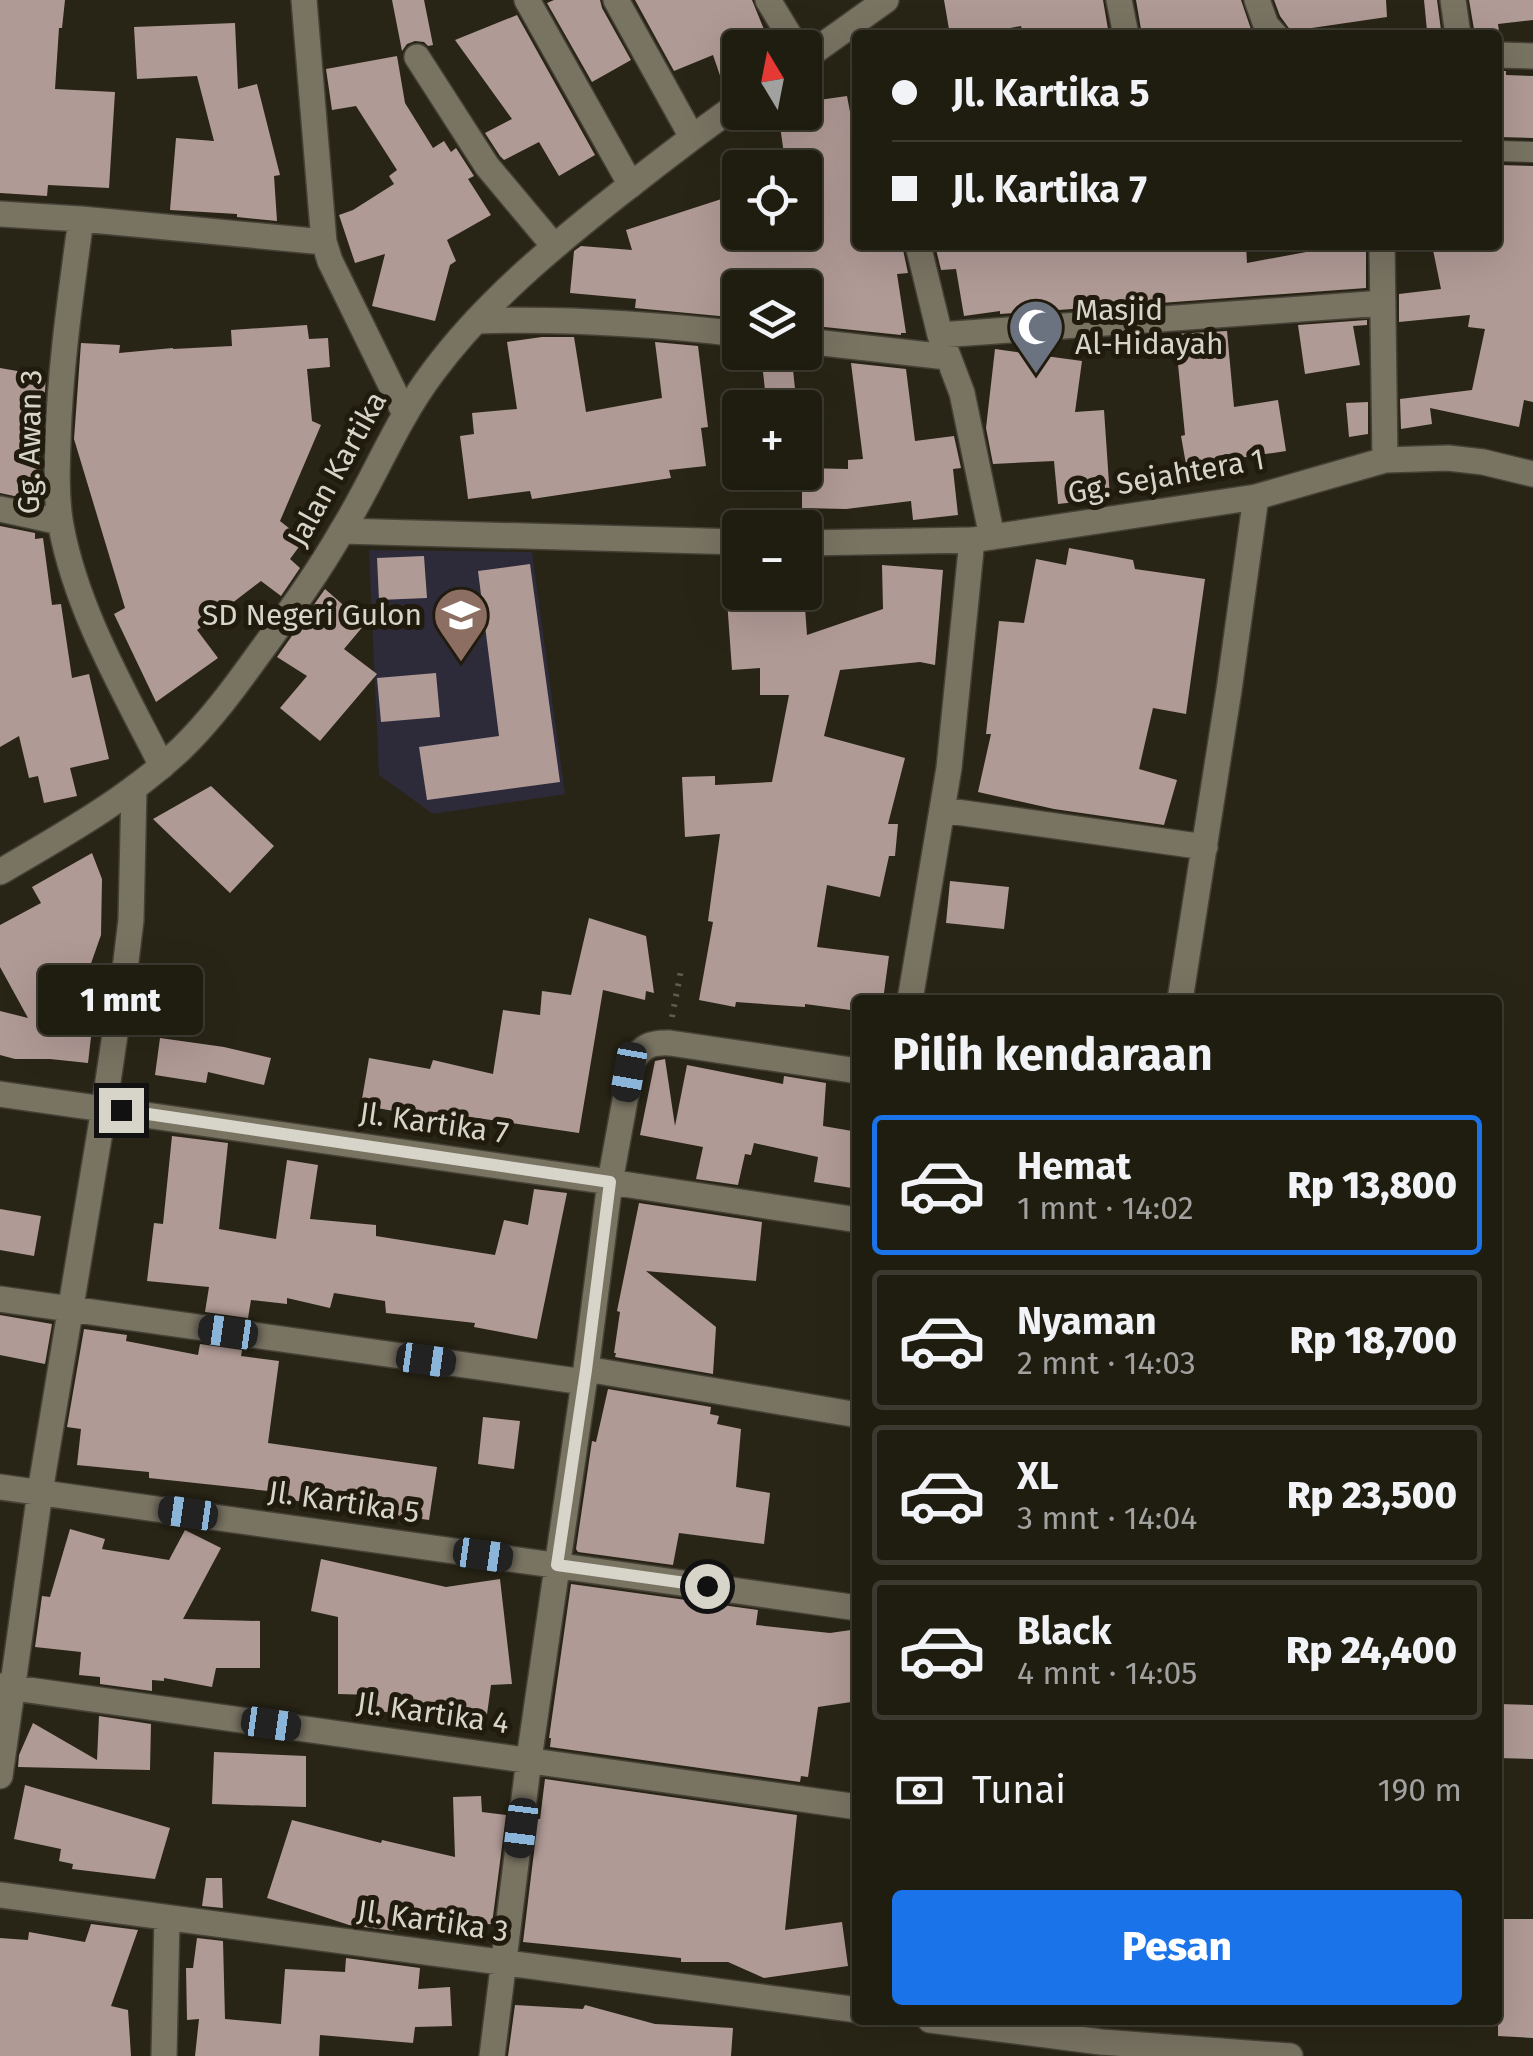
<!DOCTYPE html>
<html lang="id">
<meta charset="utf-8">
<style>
:root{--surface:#1f1c10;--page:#272519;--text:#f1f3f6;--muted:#a1a19f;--line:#3c3a30;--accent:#1a73e8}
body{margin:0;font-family:"Fira Sans",sans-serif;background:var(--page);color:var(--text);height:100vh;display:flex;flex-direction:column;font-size:38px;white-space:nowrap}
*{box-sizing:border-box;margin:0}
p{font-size:32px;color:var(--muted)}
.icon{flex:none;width:55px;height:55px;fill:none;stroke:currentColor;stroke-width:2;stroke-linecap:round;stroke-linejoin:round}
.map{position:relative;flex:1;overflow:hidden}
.sheet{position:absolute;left:852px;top:995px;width:650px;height:1030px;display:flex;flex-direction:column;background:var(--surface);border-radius:10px;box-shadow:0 10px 40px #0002,0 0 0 2px var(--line)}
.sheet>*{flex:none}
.top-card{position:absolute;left:852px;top:30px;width:650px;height:220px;border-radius:10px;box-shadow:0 10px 40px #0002,0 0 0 2px var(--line);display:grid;align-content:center;height:220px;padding:0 40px;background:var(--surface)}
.needle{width:65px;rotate:350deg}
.fabs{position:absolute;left:722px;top:30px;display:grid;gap:20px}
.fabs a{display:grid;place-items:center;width:100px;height:100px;border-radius:10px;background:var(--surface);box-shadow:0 10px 40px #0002,0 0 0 2px var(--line);font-size:50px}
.end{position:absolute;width:45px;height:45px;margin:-22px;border:12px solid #d7d4ca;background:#111;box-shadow:0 0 0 5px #111}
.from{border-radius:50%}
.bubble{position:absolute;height:70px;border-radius:10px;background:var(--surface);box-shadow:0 10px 40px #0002,0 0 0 2px var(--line);font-size:32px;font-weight:800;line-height:70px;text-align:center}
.car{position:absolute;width:30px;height:60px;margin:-30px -15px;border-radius:12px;box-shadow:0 0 8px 2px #0007;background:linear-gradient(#222 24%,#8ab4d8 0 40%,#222 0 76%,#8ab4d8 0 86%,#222 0)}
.top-card b{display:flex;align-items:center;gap:35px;height:95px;font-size:38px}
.top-card b+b{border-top:2px solid var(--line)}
.top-card i{width:25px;height:25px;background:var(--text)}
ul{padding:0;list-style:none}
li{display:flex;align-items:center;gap:30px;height:140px;margin:0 20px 15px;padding:0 20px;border:5px solid var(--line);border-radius:10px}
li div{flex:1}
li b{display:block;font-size:38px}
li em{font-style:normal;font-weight:800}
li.selected{border-color:var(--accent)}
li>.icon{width:90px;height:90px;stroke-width:1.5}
h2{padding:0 40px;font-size:45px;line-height:120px}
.pay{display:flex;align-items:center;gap:25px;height:110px;padding:0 40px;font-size:38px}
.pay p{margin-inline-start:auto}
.cta{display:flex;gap:20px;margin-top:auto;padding:20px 40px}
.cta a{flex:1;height:115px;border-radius:10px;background:var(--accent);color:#fff;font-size:40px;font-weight:800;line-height:115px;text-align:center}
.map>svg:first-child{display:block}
.education{fill:#2d2a3a}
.building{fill:#b09a96}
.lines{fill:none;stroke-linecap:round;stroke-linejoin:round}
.service-casing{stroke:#454136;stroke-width:22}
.minor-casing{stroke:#454136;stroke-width:28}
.tertiary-casing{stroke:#454136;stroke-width:28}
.path{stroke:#5f5c4e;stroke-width:6;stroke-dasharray:2.5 8;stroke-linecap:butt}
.service{stroke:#797362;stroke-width:20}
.minor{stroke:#797362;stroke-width:25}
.tertiary{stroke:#797362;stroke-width:25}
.route{stroke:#d7d4ca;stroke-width:12}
.labels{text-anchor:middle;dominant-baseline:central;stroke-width:10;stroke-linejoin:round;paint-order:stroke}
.poi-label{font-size:30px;fill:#d7d4ca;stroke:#201b0d;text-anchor:start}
.street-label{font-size:30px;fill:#d7d4ca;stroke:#201b0d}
</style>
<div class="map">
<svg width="1533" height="2056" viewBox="0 0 1533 2056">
<rect width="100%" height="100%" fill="#292516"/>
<!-- education -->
<path class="education" d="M369 550 532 552 565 794 433 814 379 775Z"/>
<!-- building -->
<path class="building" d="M0 0H65L62 28H59L55 89 115 92 109 188 48 185 47 196 0 193Z
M392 0H424L433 45 428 46 424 42 415 41 407 44 402 51Z
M554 0H600L602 8 631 60 592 82 547 3Z
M635 0H752L765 32 758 35 762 48H740V87L726 93 713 55 674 71Z
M944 0H1103L1109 35H1023L1021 26 974 35H950Z
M1136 0H1241L1253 35H1142Z
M1274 0H1386L1387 17 1291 31 1280 16Z
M1424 0H1437L1441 30 1427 31Z
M1469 0H1533V20L1498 24 1500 39H1498V35H1475Z
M517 15 595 155 559 176 539 142 504 160 500 156 485 133 512 119 455 40Z
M235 23 238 89 257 84 280 175 274 176 277 221 237 217V214L170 210 176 138 214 141 197 76 137 79 134 27Z
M397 56 405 103 433 148 444 141 451 152 456 148 474 176 468 179 491 215 447 240 456 261 450 265 435 321 372 306 385 254 355 263 339 215 353 210 394 184 389 176 397 170 356 106 332 110 326 69Z
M1498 71H1506V75L1533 76V138L1499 137Z
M847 96 858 154V245H902L908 273 897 274 906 333H901V335L805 325V288H740V318L635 308 636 299 570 293 574 251 581 246 632 250 626 230 740 193V232H805V171L817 168H786L778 112H805V102Z
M1499 165 1533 166V402L1524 400 1519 427 1430 408 1432 424 1401 429 1400 399 1472 390 1485 329 1468 327 1470 315 1399 322V294L1441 289 1432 245H1498Z
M935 245H1078V250L1115 245H1246L1247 263 1344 245H1366V288L1147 304V298L1072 309 1000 314V311L964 316 956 269 941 270Z
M1367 320V325L1353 326 1360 365 1305 374 1298 325Z
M307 325 309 339 328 338 330 367 307 369 312 421 321 425 280 521 304 540 290 559 300 568 281 596 261 581 197 630 218 658 156 702 114 614 125 608 74 439 81 343 120 345 119 353 173 348V349L232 346 231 330Z
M1227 331 1234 407 1278 400 1286 451 1233 459 1234 462 1187 470 1181 436 1185 435 1175 334Z
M542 337H574L586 412 662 398 655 342 698 346 708 427 701 428 706 466 669 470 671 478 532 499 530 491 468 499 460 436 474 434 472 413 517 409 507 342Z
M995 349 1082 361 1075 412 1104 410 1110 498 1058 504 1054 461 993 464 986 428Z
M792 360 797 408H767L762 363Z
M851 363 906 369 915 441 954 436 961 468 953 469 958 515 913 520 911 501 846 509 802 508V472H805V468L848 469V460L863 459Z
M0 368 46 376 41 450H39L41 464 38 501 0 493Z
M1368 402V434L1349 437 1346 403Z
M0 526 35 533V539L43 538 52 605 61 604 72 678 89 674 109 759 70 768 77 796 44 803 38 776 29 778 19 736 0 747Z
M1069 548 1133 560 1135 569 1205 579 1186 714 1153 708 1139 769 1177 780 1164 825 1054 809 978 792 991 734H986L999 621 1024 623 1036 559 1066 565Z
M424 556 427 598 379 600 377 558Z
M530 564 560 782 427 800 419 747 499 736 478 571Z
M882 565 943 570 935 665 920 662 840 670 824 736 905 758 888 824H898L895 856H889L880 897 827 885 817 947 889 956 883 1000H858V1011L805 1004V1007L736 1002 735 1007 699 1000 713 922 708 921 720 834 685 837 682 777 715 776V785L772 782 789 695H760V668L732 670 727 600 804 594 807 635 883 609Z
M325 589 365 624 344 649 377 674 320 741 280 708 307 676 277 657Z
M436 673 440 717 381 722 377 678Z
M211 786 274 846 230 893 153 819Z
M92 853 102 879 101 935 81 992 96 994 88 1063 50 1059H15L0 1055V1011L28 1018 0 967V925L41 903 32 887Z
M950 881 1009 887 1004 929 946 923Z
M589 918 646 936 654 993 646 991 645 1000 603 990 579 1133 464 1116 462 1123 410 1111V1114L361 1105 369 1058 430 1069 433 1060 493 1074 503 1010 540 1015 542 991 571 995Z
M160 1038 224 1047 271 1058 264 1085 208 1072 206 1083 155 1075Z
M665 1059 675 1126 687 1065 783 1084 784 1076 826 1083 823 1126 858 1132V1189L814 1182 818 1157 754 1143 751 1155 745 1154 738 1185 696 1179 703 1147 640 1135 655 1061Z
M172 1136 228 1143 219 1229 276 1239 287 1160 318 1165 310 1219 376 1225V1236L495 1255 504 1220 528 1225 534 1189 567 1193 537 1339 474 1327 475 1323 386 1313 385 1301 334 1293 330 1308 287 1298V1304L251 1300 248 1318 205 1312 209 1287 147 1281 154 1223 163 1224Z
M639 1203 762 1222 756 1281 646 1271 716 1327 713 1374 615 1357 616 1353H614L620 1312 617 1311Z
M0 1209 41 1216 34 1256 0 1250Z
M0 1315 52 1324 45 1364 0 1355Z
M84 1329 127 1335 126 1341 198 1355 200 1344 242 1350 241 1356 279 1361 268 1443 437 1467 429 1520 277 1498 278 1492 149 1478V1472L77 1465 81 1429 67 1427Z
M608 1389 711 1407 710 1414 719 1416 717 1424 741 1429 736 1487 770 1493 764 1544 679 1533 673 1565 578 1552 576 1549 592 1441 596 1442Z
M483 1417 520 1421 514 1469 478 1464Z
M70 1529 105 1539 102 1549 169 1560 185 1530 221 1548 183 1619 260 1621V1668H216L212 1687 164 1678V1681L152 1680V1691L100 1684V1677L79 1675 81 1652 35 1647 42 1596 50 1597Z
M321 1559 446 1587 500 1579 512 1684 491 1685 485 1729 442 1723 443 1716 371 1711 373 1695 338 1694V1617L311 1611Z
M571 1584 758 1610 756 1625 830 1633 858 1629V1701L818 1707 808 1777 801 1776 800 1782 550 1747 551 1738H549Z
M1498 1704 1533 1705V1759L1498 1758Z
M99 1716 151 1724 150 1770 18 1767 19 1755 33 1723 97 1760Z
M214 1752 306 1756V1807L212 1804Z
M545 1779 797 1815 785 1930 842 1922 848 1966 764 1978 728 1962H681V1958L523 1942 538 1819H540Z
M25 1785 170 1828 155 1879 72 1869 73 1864 59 1861 61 1849 14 1839Z
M481 1796 482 1812 506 1815 492 1924 424 1926V1932L394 1929V1931L349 1925 267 1898 292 1820 381 1843 382 1840 455 1857 453 1797Z
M206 1878H222L223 1908 202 1906Z
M1498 1919H1533V2038L1498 2036Z
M91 1924 138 1930 111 2006 128 2010 131 2056H0V1938L28 1940 29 1932 85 1942Z
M197 1938 223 1941 225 2019 281 2024 285 1969 345 1972 346 1958 420 1968 418 1989 450 1987 452 2026 415 2027 413 2043 320 2035 319 2056H195L199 2019 187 2020 186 1968H193Z
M515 2005 583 2009 585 2005 655 2024 733 2028 731 2056H508Z"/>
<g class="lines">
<!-- service casing -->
<g class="service-casing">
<path id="service" d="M1498 151 1533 152"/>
</g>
<!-- minor casing -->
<g class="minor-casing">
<path id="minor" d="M304 0 324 242 330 261 404 412
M527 0 631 185
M616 0 692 137
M768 0 797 48
M1119 0 1126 35
M1257 0 1266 25 1275 35
M1453 0 1458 35
M1498 55 1533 56
M417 57 487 166 554 246
M0 214 81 219 324 242
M81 219C71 293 60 367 58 441 57 469 56 498 61 526 77 611 123 689 162 766
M918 245 940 335 962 393 992 537
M1382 245 1385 460
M476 321C565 318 652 324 740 334
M940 335 1383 303
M805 341 947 357
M0 509 60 522
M342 531 740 542
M805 543 972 540 1256 497 1385 460 1448 458 1483 462 1533 474
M942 810 1205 847
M910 1000 949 768 972 540
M1180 1000 1229 690 1256 497
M0 1094 610 1182 858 1220
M0 1299 584 1382
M586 1369 858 1415
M0 1487 858 1608
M0 1686 858 1807
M0 1776 40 1492 104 1108 126 961 131 920 134 788
M0 1895 858 2010
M930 2020 1101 2042 1290 2056
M164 2056 167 1918
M492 2056 529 1759 586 1369 610 1182 632 1062C642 1046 651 1042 670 1043L858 1071"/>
</g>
<!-- tertiary casing -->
<g class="tertiary-casing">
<path id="tertiary" d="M805 58 886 0
M0 872C63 835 128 799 181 749 210 721 235 687 258 655 288 614 318 573 343 529 375 477 396 421 433 372 484 303 552 247 619 194 659 163 698 132 740 103"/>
</g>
<!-- path -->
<path class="path" d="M672 1017 681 970"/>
<!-- service -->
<use href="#service" class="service"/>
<!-- minor -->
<use href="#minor" class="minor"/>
<!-- tertiary -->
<use href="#tertiary" class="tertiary"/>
</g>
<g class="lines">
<!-- route -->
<path class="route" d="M121 1110 610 1182 586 1370 557 1565 707 1586"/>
</g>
<!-- icons -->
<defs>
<g id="mosque-pin" transform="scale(2.875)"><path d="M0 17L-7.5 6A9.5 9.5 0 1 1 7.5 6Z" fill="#6b7280" stroke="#201b0d"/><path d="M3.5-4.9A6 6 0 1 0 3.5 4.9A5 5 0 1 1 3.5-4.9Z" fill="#fff"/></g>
<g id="school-pin" transform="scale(2.875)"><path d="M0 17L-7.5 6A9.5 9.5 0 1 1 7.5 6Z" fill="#8d6e63" stroke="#201b0d"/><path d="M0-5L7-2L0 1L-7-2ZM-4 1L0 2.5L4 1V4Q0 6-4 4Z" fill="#fff"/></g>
</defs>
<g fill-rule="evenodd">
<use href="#mosque-pin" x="1036" y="327"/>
<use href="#school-pin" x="461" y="615"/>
</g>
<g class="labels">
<!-- poi labels -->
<g class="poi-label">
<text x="1075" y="310">Masjid<tspan x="1075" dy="34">Al-Hidayah</tspan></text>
<text x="422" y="615" text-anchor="end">SD Negeri Gulon</text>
</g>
<!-- street labels -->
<g class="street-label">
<text transform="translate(30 442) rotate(-89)">Gg. Awan 3</text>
<text transform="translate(337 469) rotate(-61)">Jalan Kartika</text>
<text transform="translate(1166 476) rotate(-10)">Gg. Sejahtera 1</text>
<text transform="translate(434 1123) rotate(8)">Jl. Kartika 7</text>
<text transform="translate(344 1502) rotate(8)">Jl. Kartika 5</text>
<text transform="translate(433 1713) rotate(8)">Jl. Kartika 4</text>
<text transform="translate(433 1921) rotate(8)">Jl. Kartika 3</text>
</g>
</g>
</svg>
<div class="fabs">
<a><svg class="needle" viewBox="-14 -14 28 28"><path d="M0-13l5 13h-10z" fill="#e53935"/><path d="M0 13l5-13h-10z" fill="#a1a19f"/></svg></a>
<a><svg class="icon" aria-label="locate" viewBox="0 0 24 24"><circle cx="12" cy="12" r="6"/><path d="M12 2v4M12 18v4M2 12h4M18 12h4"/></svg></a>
<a><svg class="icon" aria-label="layers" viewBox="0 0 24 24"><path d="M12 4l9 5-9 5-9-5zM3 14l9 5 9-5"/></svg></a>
<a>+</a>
<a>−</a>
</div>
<i class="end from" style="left:707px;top:1586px"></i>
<i class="end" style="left:121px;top:1110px"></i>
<div class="bubble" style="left:38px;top:965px;width:165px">1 mnt</div>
<i class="car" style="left:629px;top:1072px;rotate:190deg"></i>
<i class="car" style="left:228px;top:1332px;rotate:278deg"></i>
<i class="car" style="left:426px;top:1360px;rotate:98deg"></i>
<i class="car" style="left:188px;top:1513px;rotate:278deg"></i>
<i class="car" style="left:483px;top:1555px;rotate:98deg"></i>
<i class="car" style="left:271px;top:1724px;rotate:98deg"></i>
<i class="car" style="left:521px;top:1828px;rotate:187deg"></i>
<div class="top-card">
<b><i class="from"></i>Jl. Kartika 5</b>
<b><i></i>Jl. Kartika 7</b>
</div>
<section class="sheet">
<h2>Pilih kendaraan</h2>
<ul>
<li class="selected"><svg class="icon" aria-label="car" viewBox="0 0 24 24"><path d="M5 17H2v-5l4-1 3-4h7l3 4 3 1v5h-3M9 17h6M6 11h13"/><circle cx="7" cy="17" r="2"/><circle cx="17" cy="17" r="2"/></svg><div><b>Hemat</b><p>1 mnt · 14:02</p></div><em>Rp 13,800</em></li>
<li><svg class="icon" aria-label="car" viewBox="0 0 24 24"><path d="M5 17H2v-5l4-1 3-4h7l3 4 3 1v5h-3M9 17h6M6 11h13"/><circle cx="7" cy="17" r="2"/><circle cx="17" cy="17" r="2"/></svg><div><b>Nyaman</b><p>2 mnt · 14:03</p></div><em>Rp 18,700</em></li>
<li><svg class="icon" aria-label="car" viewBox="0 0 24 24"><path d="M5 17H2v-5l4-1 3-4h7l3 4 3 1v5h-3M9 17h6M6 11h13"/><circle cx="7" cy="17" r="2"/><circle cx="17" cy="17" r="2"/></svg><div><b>XL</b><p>3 mnt · 14:04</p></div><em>Rp 23,500</em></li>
<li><svg class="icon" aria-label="car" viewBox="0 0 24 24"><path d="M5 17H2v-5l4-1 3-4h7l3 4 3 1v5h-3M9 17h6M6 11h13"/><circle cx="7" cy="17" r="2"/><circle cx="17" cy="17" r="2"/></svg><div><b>Black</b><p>4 mnt · 14:05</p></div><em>Rp 24,400</em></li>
</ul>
<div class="pay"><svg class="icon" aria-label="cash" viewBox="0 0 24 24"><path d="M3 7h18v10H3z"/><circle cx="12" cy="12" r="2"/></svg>Tunai<p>190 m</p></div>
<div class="cta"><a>Pesan</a></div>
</section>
</div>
